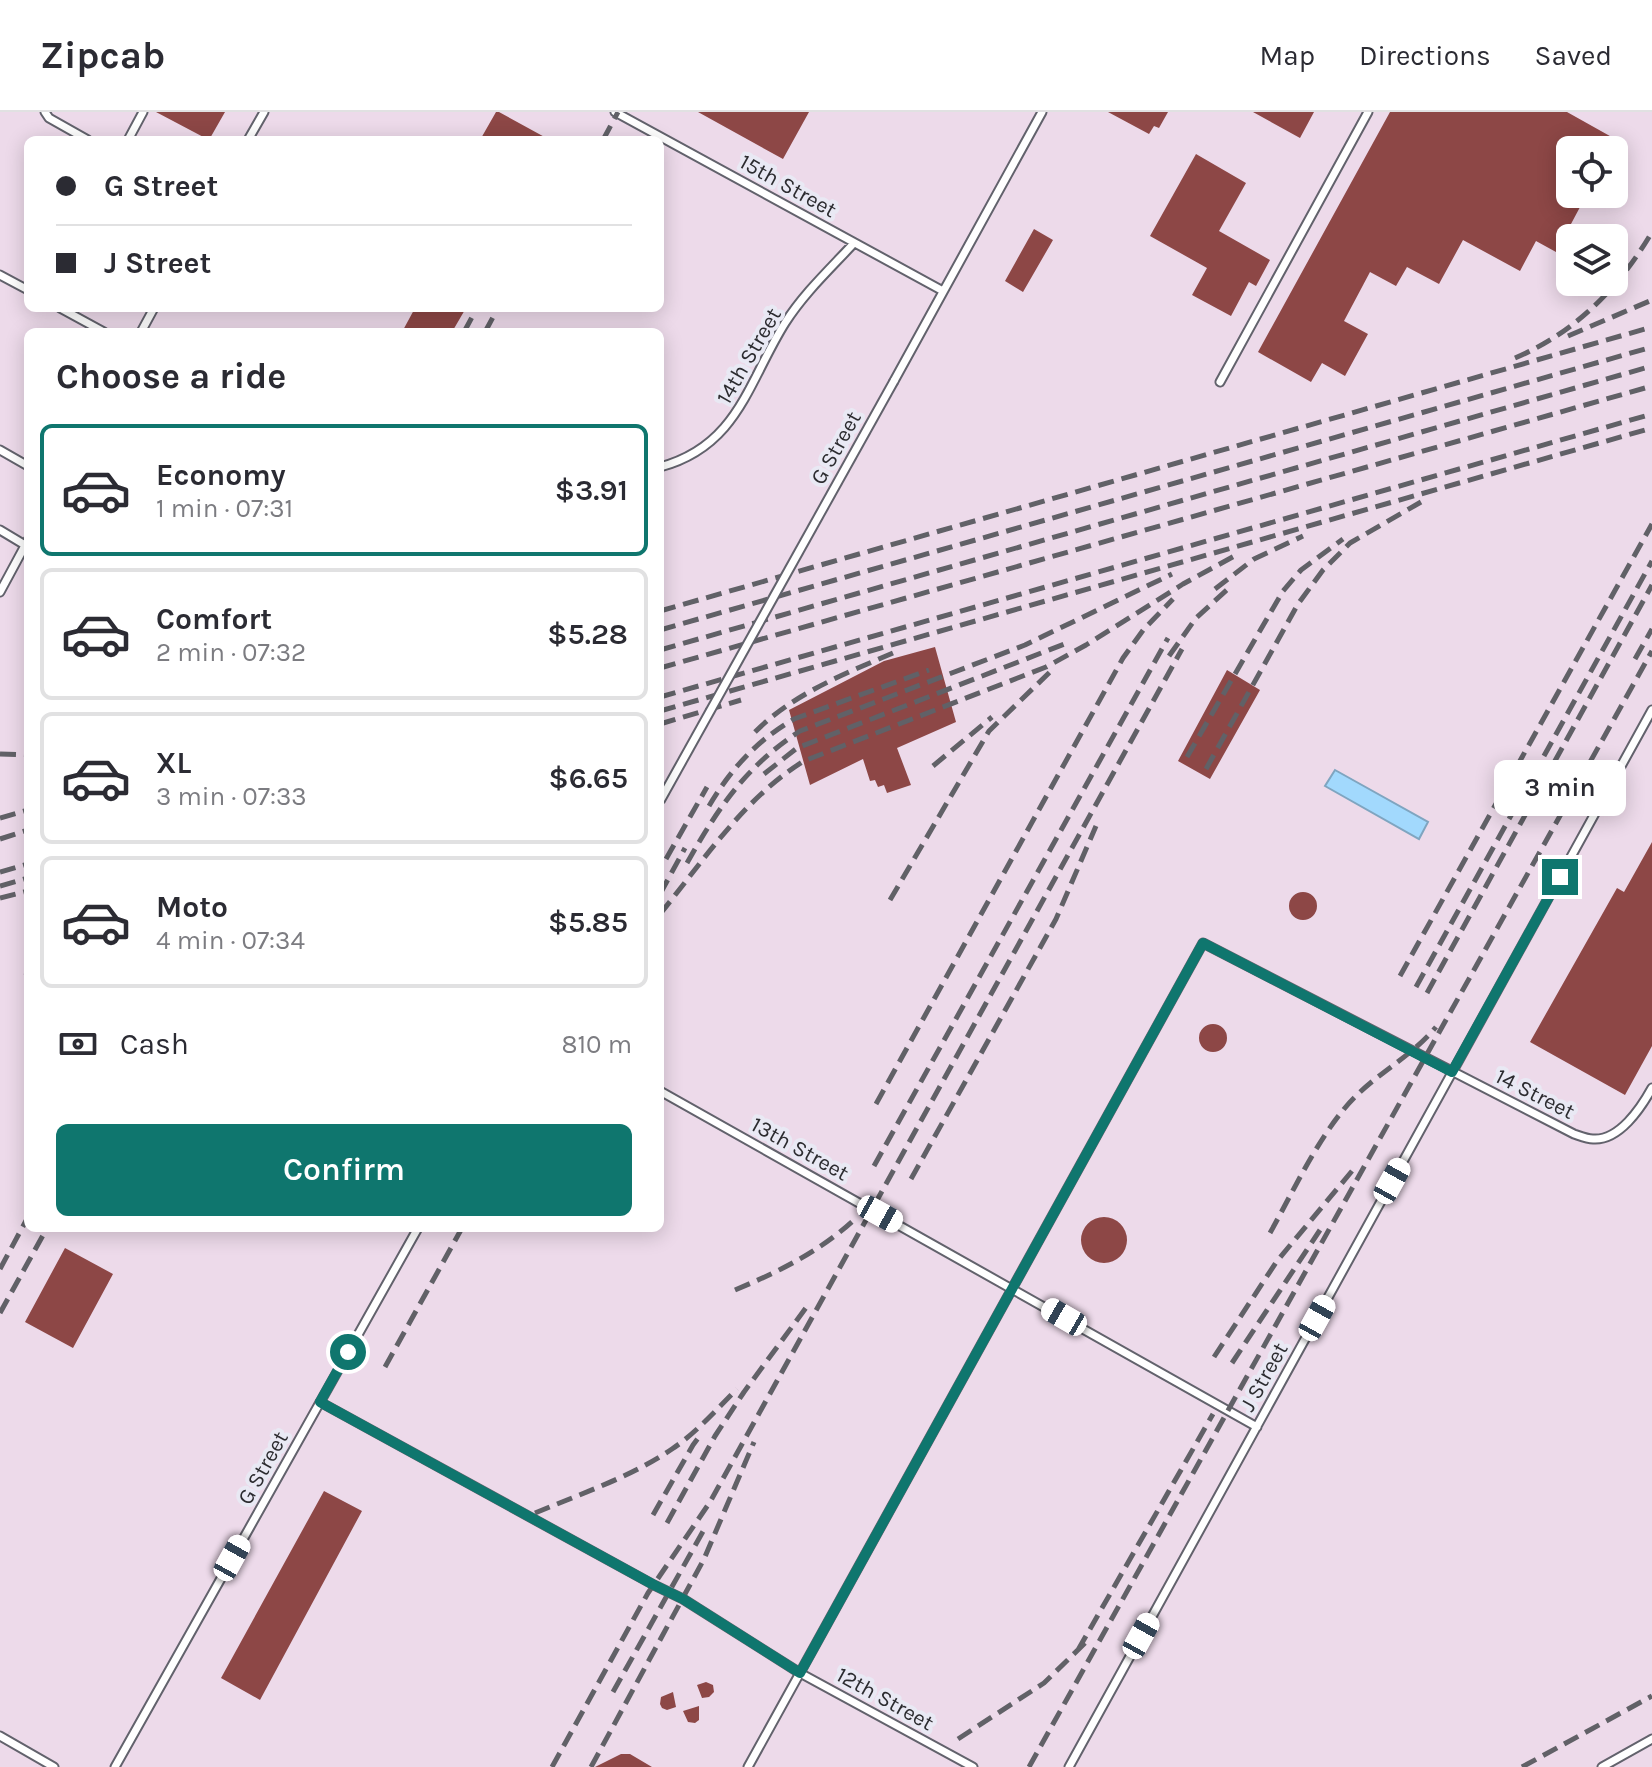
<!DOCTYPE html>
<meta charset="utf-8">
<style>
:root{--surface:#fff;--page:#f2f2f3;--text:#2b2b33;--muted:#7c7c81;--line:#e1e1e2;--accent:#0f766e}
body{margin:0;font-family:Karla,sans-serif;background:var(--page);color:var(--text);height:100vh;display:flex;flex-direction:column;font-size:30px;white-space:nowrap}
*{box-sizing:border-box;margin:0}
p{font-size:26px;color:var(--muted)}
.icon{flex:none;width:44px;height:44px;fill:none;stroke:currentColor;stroke-width:2;stroke-linecap:round;stroke-linejoin:round}
.map{position:relative;flex:1;overflow:hidden}
.sheet{position:absolute;left:24px;top:216px;width:640px;height:904px;display:flex;flex-direction:column;background:var(--surface);border-radius:12px;box-shadow:0 4px 20px #0003}
.sheet>*{flex:none}
.top-card{position:absolute;left:24px;top:24px;width:640px;height:176px;border-radius:12px;box-shadow:0 4px 20px #0003;display:grid;align-content:center;height:176px;padding:0 32px;background:var(--surface)}
.buttons{position:absolute;left:1556px;top:24px;display:grid;gap:16px}
.buttons a{display:grid;place-items:center;width:72px;height:72px;border-radius:12px;background:var(--surface);box-shadow:0 4px 20px #0003;font-size:40px}
.end{position:absolute;width:36px;height:36px;margin:-18px;border:10px solid #0f766e;background:#fff;box-shadow:0 0 0 4px #fff}
.from{border-radius:50%}
.bubble{position:absolute;height:56px;border-radius:12px;background:var(--surface);box-shadow:0 4px 20px #0003;font-size:26px;font-weight:600;line-height:56px;text-align:center}
.car{position:absolute;width:24px;height:48px;margin:-24px -12px;border-radius:10px;box-shadow:0 0 6px 2px #0007;background:linear-gradient(#fff 24%,#345 0 40%,#fff 0 76%,#345 0 86%,#fff 0)}
.top-card b{display:flex;align-items:center;gap:28px;height:76px;font-size:30px}
.top-card b+b{border-top:2px solid var(--line)}
.top-card i{width:20px;height:20px;background:var(--text)}
ul{padding:0;list-style:none}
li{display:flex;align-items:center;gap:24px;height:132px;margin:0 16px 12px;padding:0 16px;border:4px solid var(--line);border-radius:12px}
li div{flex:1}
li b{display:block;font-size:30px}
li em{font-style:normal;font-weight:600}
li.on{border-color:var(--accent)}
li>.icon{width:72px;height:72px;stroke-width:1.5}
h2{padding:0 32px;font-size:36px;line-height:96px}
.pay{display:flex;align-items:center;gap:20px;height:88px;padding:0 32px;font-size:30px}
.pay p{margin-inline-start:auto}
.cta{display:flex;gap:16px;margin-top:auto;padding:16px 32px}
.cta a{flex:1;height:92px;border-radius:12px;background:var(--accent);color:#fff;font-size:32px;font-weight:600;line-height:92px;text-align:center}
header{display:flex;align-items:center;gap:48px;box-sizing:border-box;height:112px;padding:0 40px;background:var(--surface);border-bottom:2px solid var(--line)}
header strong{font-size:38px}
nav{display:flex;gap:44px;margin-inline-start:auto;font-size:28px}
.map>svg:first-child{display:block}
.industrial{fill:#eddaea;fill-rule:evenodd}
.water{fill:#a2d9fd;stroke:#7fa5c0;stroke-width:2}
.building{fill:#8d4746}
.lines{fill:none;stroke-linecap:round;stroke-linejoin:round}
.service-casing{stroke:#62626c;stroke-width:11}
.service{stroke:#fff;stroke-width:7}
.rail{stroke:#616167;stroke-width:5;stroke-dasharray:16 8;stroke-linecap:butt}
.service-bridge-casing{stroke:#62626c;stroke-width:11;stroke-linecap:butt}
.service-bridge{stroke:#fff;stroke-width:7}
.route{stroke:#0f766e;stroke-width:10}
.labels{text-anchor:middle;dominant-baseline:central;stroke-width:8;stroke-linejoin:round;paint-order:stroke}
.street-label{font-size:22px;fill:#2c2c30;stroke:#e9e9f4}
</style>
<header>
<strong>Zipcab</strong>
<nav><a>Map</a><a>Directions</a><a>Saved</a></nav>
</header>
<div class="map">
<svg width="1652" height="1655" viewBox="0 0 1652 1655">
<rect width="100%" height="100%" fill="#e9e9f4"/>
<!-- industrial -->
<path class="industrial" d="M0 0H1652V1655H0ZM28 28H660V196H28ZM1570 38H1614V82H1570ZM1570 126H1614V170H1570ZM28 220H660V1116H28Z"/>
<!-- water -->
<path class="water" d="M1335 658 1428 710 1419 727 1325 674Z"/>
<!-- building -->
<path class="building" d="M156 0H225L209 28Z
M496 0H499L550 28H480Z
M698 0H809L783 47Z
M1108 0H1168L1159 16 1154 14 1149 22Z
M1253 0H1314L1300 26Z
M1390 0H1567L1617 28 1612 38H1570V82H1587L1556 140 1536 129 1520 159 1463 128 1439 172 1407 155 1396 174 1370 160 1344 209 1368 222 1345 264 1322 251 1311 270 1258 240Z
M1196 42 1246 71 1219 119 1270 148 1256 174 1249 170 1231 204 1192 183 1207 156 1150 124Z
M1034 117 1053 128 1023 180 1005 169Z
M415 196H466L452 220H402Z
M935 535 956 610 897 636 911 673 887 681 884 673 878 675 875 668 870 669 863 647 810 673 789 598 884 549Z
M1227 558 1260 578 1210 667 1178 649Z
M1652 730V934L1625 983 1530 930 1617 776 1624 780Z
M1289 794a14 14 0 1 1 28 0a14 14 0 1 1-28 0Z
M1199 926a14 14 0 1 1 28 0a14 14 0 1 1-28 0Z
M1081 1128a23 23 0 1 1 46 0a23 23 0 1 1-46 0Z
M65 1136 113 1162 73 1236 25 1210Z
M324 1379 362 1399 260 1588 221 1566Z
M706 1570 713 1573 714 1580 709 1585 702 1586 697 1573Z
M673 1580 676 1595 667 1598 662 1596 660 1592 661 1585Z
M699 1594V1608L695 1611 688 1610 683 1599Z
M621 1642H630L652 1655H595Z"/>
<g class="lines">
<!-- service casing -->
<g class="service-casing">
<path id="service" d="M45 0 49 6 88 28
M615 0 943 179
M128 28 143 0
M248 28 264 0
M0 163 28 178
M60 196 104 220
M141 220 154 196
M894 269 1042 0
M1220 270 1368 0
M0 338 28 354
M660 355C738 334 748 270 785 211 804 181 831 156 854 131
M0 418 25 433
M0 480 28 428
M660 979 1257 1315
M320 1290 654 1473 683 1487 800 1561 973 1655
M0 1624 54 1655
M115 1655 418 1116
M748 1655 1203 831 1574 1022C1580 1024 1587 1027 1593 1027 1619 1029 1641 996 1652 976
M1069 1655 1652 598
M1602 1655 1652 1627"/>
</g>
<!-- service -->
<use href="#service" class="service"/>
<!-- rail -->
<path class="rail" d="M603 28 618 0
M464 220 477 196
M485 220 498 196
M1568 224 1652 188
M1515 246C1576 220 1619 176 1652 120
M1215 477 1254 447 1303 424
M660 499 1652 215
M660 518 1652 235
M660 538 1652 254
M1169 544 1196 506 1230 475
M1635 547 1652 517
M660 556 1652 274
M660 585 1652 302
M660 599 1652 316
M660 612 741 588
M755 620C793 582 844 562 893 541
M0 642 28 643
M1187 645 1283 479 1301 458 1343 427
M933 654 992 605
M1206 657 1298 492 1323 458 1350 431 1421 390
M764 662 797 636 1067 531
M709 694C731 657 756 629 794 607L929 558
M0 706 28 698
M0 727 28 718
M666 747 707 675
M687 751C718 696 746 654 800 619L1025 533 1172 462
M0 760 28 752
M0 774 28 766
M660 782 685 736
M0 786 28 779
M890 788 989 619 1052 558
M660 802C704 748 744 686 804 649L1046 555 1086 533 1183 472 1240 441
M25 864 28 862
M1400 864 1652 412
M1416 875 1652 449
M1427 881 1652 473
M876 992 1123 546 1144 517 1173 487
M874 1054 1168 526
M911 1067 1056 807 1096 714
M1270 1121C1294 1078 1322 1017 1356 984 1381 959 1413 943 1436 915
M0 1157 28 1105
M735 1178C780 1159 821 1139 856 1106
M0 1201 47 1116
M1214 1245 1277 1149 1357 1053
M1232 1251 1320 1118
M385 1255 462 1116
M535 1401C580 1382 631 1365 672 1337 696 1321 716 1298 737 1277
M653 1403 693 1333 702 1321
M667 1411 715 1324 744 1280 808 1193
M1078 1538 1213 1302
M613 1580 706 1414
M958 1627 1044 1571 1085 1531
M552 1655 648 1481 710 1390 1182 537
M591 1655 704 1447 754 1330
M1029 1655 1652 539
M1522 1655 1652 1584"/>
<!-- service-bridge casing -->
<g class="service-bridge-casing">
<path id="service-bridge" d="M660 689 894 269"/>
</g>
<!-- service-bridge -->
<use href="#service-bridge" class="service-bridge"/>
</g>
<g class="lines">
<!-- route -->
<path class="route" d="M348 1240 320 1290 654 1473 683 1487 800 1561 1203 831 1452 960 1560 765"/>
</g>
<g class="labels">
<!-- street labels -->
<g class="street-label">
<text transform="translate(788 74) rotate(29)">15th Street</text>
<text transform="translate(749 244) rotate(-60)">14th Street</text>
<text transform="translate(836 336) rotate(-61)">G Street</text>
<text transform="translate(1535 982) rotate(27)">14 Street</text>
<text transform="translate(800 1037) rotate(29)">13th Street</text>
<text transform="translate(1264 1265) rotate(-61)">J Street</text>
<text transform="translate(263 1356) rotate(-61)">G Street</text>
<text transform="translate(885 1587) rotate(29)">12th Street</text>
</g>
</g>
</svg>
<div class="buttons">
<a><svg class="icon" aria-label="locate" viewBox="0 0 24 24"><circle cx="12" cy="12" r="6"/><path d="M12 2v4M12 18v4M2 12h4M18 12h4"/></svg></a>
<a><svg class="icon" aria-label="layers" viewBox="0 0 24 24"><path d="M12 4l9 5-9 5-9-5zM3 14l9 5 9-5"/></svg></a>
</div>
<i class="end from" style="left:348px;top:1240px"></i>
<i class="end" style="left:1560px;top:765px"></i>
<div class="bubble" style="left:1494px;top:648px;width:132px">3 min</div>
<i class="car" style="left:1392px;top:1069px;rotate:29deg"></i>
<i class="car" style="left:880px;top:1102px;rotate:119deg"></i>
<i class="car" style="left:1064px;top:1205px;rotate:300deg"></i>
<i class="car" style="left:1317px;top:1206px;rotate:29deg"></i>
<i class="car" style="left:232px;top:1446px;rotate:29deg"></i>
<i class="car" style="left:1141px;top:1524px;rotate:29deg"></i>
<div class="top-card">
<b><i class="from"></i>G Street</b>
<b><i></i>J Street</b>
</div>
<section class="sheet">
<h2>Choose a ride</h2>
<ul>
<li class="on"><svg class="icon" aria-label="car" viewBox="0 0 24 24"><path d="M5 17H2v-5l4-1 3-4h7l3 4 3 1v5h-3M9 17h6M6 11h13"/><circle cx="7" cy="17" r="2"/><circle cx="17" cy="17" r="2"/></svg><div><b>Economy</b><p>1 min · 07:31</p></div><em>$3.91</em></li>
<li><svg class="icon" aria-label="car" viewBox="0 0 24 24"><path d="M5 17H2v-5l4-1 3-4h7l3 4 3 1v5h-3M9 17h6M6 11h13"/><circle cx="7" cy="17" r="2"/><circle cx="17" cy="17" r="2"/></svg><div><b>Comfort</b><p>2 min · 07:32</p></div><em>$5.28</em></li>
<li><svg class="icon" aria-label="car" viewBox="0 0 24 24"><path d="M5 17H2v-5l4-1 3-4h7l3 4 3 1v5h-3M9 17h6M6 11h13"/><circle cx="7" cy="17" r="2"/><circle cx="17" cy="17" r="2"/></svg><div><b>XL</b><p>3 min · 07:33</p></div><em>$6.65</em></li>
<li><svg class="icon" aria-label="car" viewBox="0 0 24 24"><path d="M5 17H2v-5l4-1 3-4h7l3 4 3 1v5h-3M9 17h6M6 11h13"/><circle cx="7" cy="17" r="2"/><circle cx="17" cy="17" r="2"/></svg><div><b>Moto</b><p>4 min · 07:34</p></div><em>$5.85</em></li>
</ul>
<div class="pay"><svg class="icon" aria-label="cash" viewBox="0 0 24 24"><path d="M3 7h18v10H3z"/><circle cx="12" cy="12" r="2"/></svg>Cash<p>810 m</p></div>
<div class="cta"><a>Confirm</a></div>
</section>
</div>
